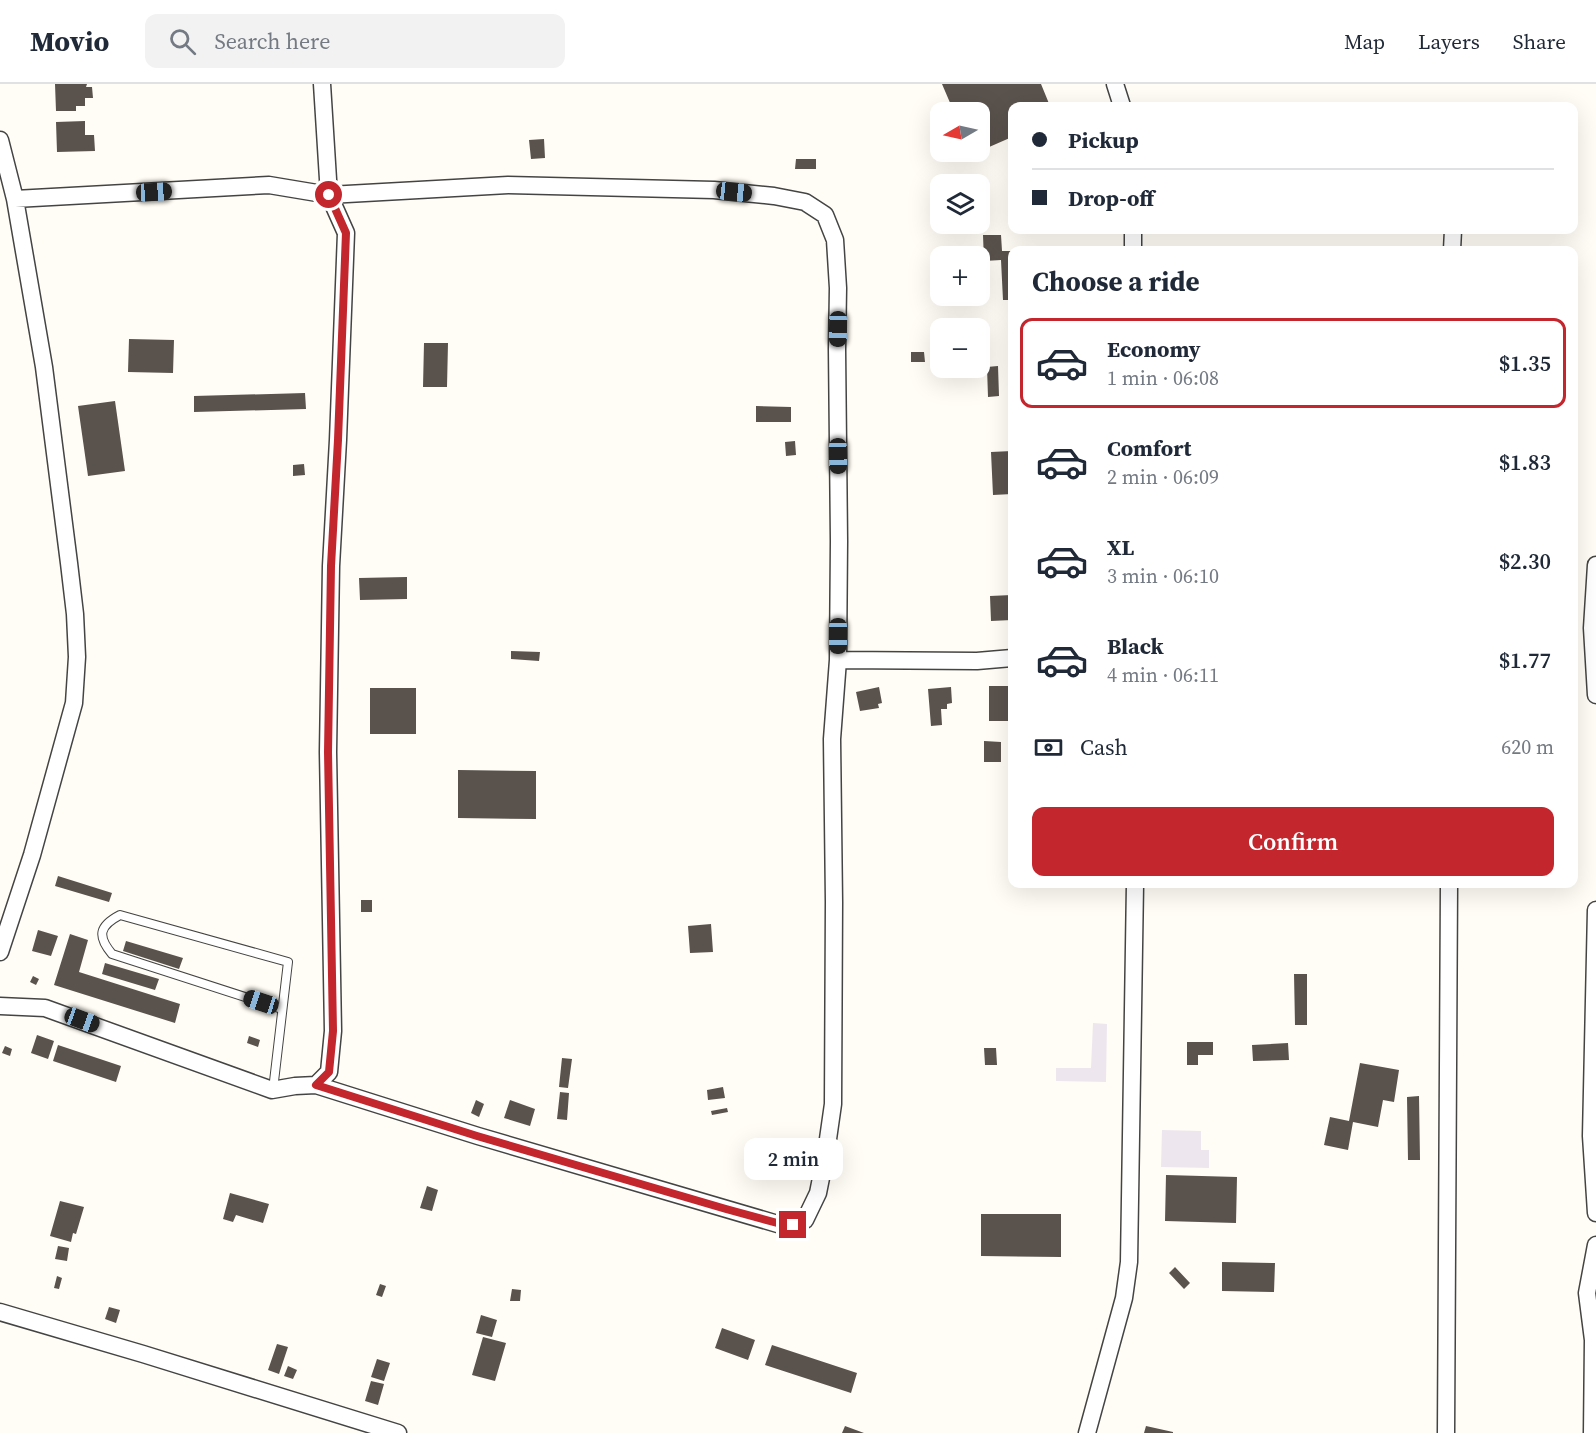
<!DOCTYPE html>
<meta charset="utf-8">
<style>
:root{--surface:#fff;--page:#f2f2f3;--text:#1f2937;--muted:#747a83;--line:#e0e1e3;--accent:#c4262e}
body{margin:0;font-family:"Source Serif 4",serif;background:var(--page);color:var(--text);height:100vh;display:flex;flex-direction:column;font-size:22px;white-space:nowrap}
*{box-sizing:border-box;margin:0}
p{font-size:20px;color:var(--muted)}
.icon{flex:none;width:33px;height:33px;fill:none;stroke:currentColor;stroke-width:2;stroke-linecap:round;stroke-linejoin:round}
.map{position:relative;flex:1;overflow:hidden}
.drawer{position:absolute;left:1008px;top:162px;width:570px;height:642px;display:flex;flex-direction:column;background:var(--surface);border-radius:12px;box-shadow:0 6px 24px #0002}
.drawer>*{flex:none}
.banner{position:absolute;left:1008px;top:18px;width:570px;height:132px;border-radius:12px;box-shadow:0 6px 24px #0002;display:grid;align-content:center;height:132px;padding:0 24px;background:var(--surface)}
.needle{width:39px;rotate:261deg}
.fabs{position:absolute;left:930px;top:18px;display:grid;gap:12px}
.fabs a{display:grid;place-items:center;width:60px;height:60px;border-radius:12px;background:var(--surface);box-shadow:0 6px 24px #0002;font-size:30px}
.end{position:absolute;width:27px;height:27px;margin:-14px;border:8px solid #c4262e;background:#fff;box-shadow:0 0 0 3px #fff}
.from{border-radius:50%}
.bubble{position:absolute;height:42px;border-radius:12px;background:var(--surface);box-shadow:0 6px 24px #0002;font-size:20px;font-weight:600;line-height:42px;text-align:center}
.car{position:absolute;width:18px;height:36px;margin:-18px -9px;border-radius:8px;box-shadow:0 0 4px 2px #0007;background:linear-gradient(#222 24%,#8ab4d8 0 40%,#222 0 76%,#8ab4d8 0 86%,#222 0)}
.banner b{display:flex;align-items:center;gap:21px;height:57px;font-size:22px}
.banner b+b{border-top:2px solid var(--line)}
.banner i{width:15px;height:15px;background:var(--text)}
ul{padding:0;list-style:none}
li{display:flex;align-items:center;gap:18px;height:90px;margin:0 12px 9px;padding:0 12px;border:3px solid transparent;border-radius:12px}
li div{flex:1}
li b{display:block;font-size:22px}
li em{font-style:normal;font-weight:600}
li.current{border-color:var(--accent)}
li>.icon{width:54px;height:54px;stroke-width:1.5}
h2{padding:0 24px;font-size:27px;line-height:72px}
.pay{display:flex;align-items:center;gap:15px;height:66px;padding:0 24px;font-size:22px}
.pay p{margin-inline-start:auto}
.action{display:flex;gap:12px;margin-top:auto;padding:12px 24px}
.action a{flex:1;height:69px;border-radius:12px;background:var(--accent);color:#fff;font-size:24px;font-weight:600;line-height:69px;text-align:center}
header{display:flex;align-items:center;gap:36px;box-sizing:border-box;height:84px;padding:0 30px;background:var(--surface);border-bottom:2px solid var(--line)}
header strong{font-size:28px}
nav{display:flex;gap:33px;margin-inline-start:auto;font-size:21px}
.search{width:420px;height:54px;background:var(--page);display:flex;align-items:center;gap:15px;box-sizing:border-box;padding:0 21px;border-radius:12px;color:var(--muted);font-size:22px}
.map>svg:first-child{display:block}
.industrial{fill:#eee6ef}
.building{fill:#5a524d}
.lines{fill:none;stroke-linecap:round;stroke-linejoin:round}
.lane-casing{stroke:#444;stroke-width:10}
.street-casing{stroke:#444;stroke-width:19}
.lane{stroke:#fff;stroke-width:8}
.street{stroke:#fff;stroke-width:16}
.route{stroke:#c4262e;stroke-width:8}
</style>
<header>
<strong>Movio</strong>
<div class="search"><svg class="icon" aria-label="search" viewBox="0 0 24 24"><circle cx="10" cy="10" r="6"/><path d="M15 15l6 6"/></svg>Search here</div>
<nav><a>Map</a><a>Layers</a><a>Share</a></nav>
</header>
<div class="map">
<svg width="1596" height="1349" viewBox="0 0 1596 1349">
<rect width="100%" height="100%" fill="#fffdf5"/>
<!-- industrial -->
<path class="industrial" d="M1093 939 1107 940 1106 998 1056 997V984H1091Z
M1162 1046 1201 1047V1066H1209V1084L1161 1083Z"/>
<!-- building -->
<path class="building" d="M55 0H87L86 3H92L93 14H85V22H76V27H56Z
M942 0H1041L1050 22H1012V53L980 67V28H954Z
M85 37V51H94L95 67 57 68 56 38Z
M544 55 545 74 531 75 529 56Z
M796 75H816V85H795Z
M983 151H1001L1002 167H1012V216H1003L1001 176 984 177Z
M964 235 966 242 957 244 955 236Z
M129 255 174 256 173 289 128 288Z
M424 259H448L447 303H423Z
M911 268H924L925 278H911Z
M998 282 999 312 988 313 987 283Z
M305 309 306 325 194 328V312Z
M115 317 125 387 88 392 78 322Z
M756 322 791 323V338H756Z
M795 357 796 371 786 372 785 358Z
M1012 367V410L993 411 991 368Z
M304 380 305 391 293 392V381Z
M407 493V515L360 516 359 494Z
M1012 511V536L991 537 990 512Z
M511 567 540 568 539 577 511 575Z
M989 602H1009L1010 637H989Z
M879 603 882 619 878 620 879 624 860 627 856 608Z
M951 603 952 619 947 620V625H941L942 641 931 642 928 605Z
M370 604H416V650H370Z
M984 657 1001 658V678H984Z
M458 686 536 687V735L458 734Z
M58 792 112 809 109 818 55 802Z
M361 816H372V828H361Z
M711 840 713 868 690 869 688 842Z
M38 846 58 852 51 872 32 867Z
M70 850 88 856 79 888 180 920 175 939 54 901Z
M126 857 183 874 179 885 123 867Z
M105 879 159 895 155 906 102 890Z
M1294 890H1307V941H1295Z
M33 892 39 895 36 901 30 898Z
M37 951 54 957 48 975 31 969Z
M249 952 260 956 258 963 247 959Z
M1187 958H1213V971H1198V981H1187Z
M1288 959 1289 976 1253 977 1252 961Z
M58 961 121 982 116 998 53 977Z
M5 962 12 965 10 972 2 969Z
M984 964H996L997 981H985Z
M562 974 572 975 568 1004 559 1003Z
M1360 979 1399 986 1394 1018 1383 1016 1378 1043 1353 1038 1348 1066 1324 1061 1330 1033 1349 1037Z
M723 1003 725 1014 708 1016 707 1006Z
M560 1008 569 1009 567 1036 557 1035Z
M1419 1012 1420 1076H1408L1407 1013Z
M476 1016 484 1020 479 1033 471 1029Z
M510 1016 535 1025 530 1042 504 1034Z
M727 1024 728 1028 712 1031 711 1027Z
M1166 1091 1237 1093 1236 1139 1165 1137Z
M427 1102 438 1106 432 1127 420 1124Z
M230 1109 269 1120 263 1139 236 1131 233 1138 223 1135Z
M60 1117 84 1123 76 1150 73 1149 71 1158 50 1152Z
M981 1130H1061V1173L981 1172Z
M58 1162 69 1164 67 1177 55 1175Z
M1222 1178 1275 1179 1274 1208 1222 1207Z
M1175 1183 1190 1199 1184 1205 1169 1189Z
M57 1192 62 1194 59 1205 54 1204Z
M380 1200 386 1202 382 1213 376 1211Z
M512 1205 521 1206 520 1217H510Z
M109 1223 120 1226 116 1239 105 1235Z
M481 1231 497 1236 492 1253 476 1249Z
M722 1244 755 1256 748 1276 715 1264Z
M483 1253 506 1259 495 1297 472 1291Z
M277 1260 288 1263 279 1290 268 1286Z
M772 1261 857 1289 851 1309 765 1281Z
M377 1275 390 1279 384 1297 371 1293Z
M288 1282 297 1286 293 1295 284 1292Z
M371 1297 384 1300 378 1321 365 1317Z
M845 1342 864 1349H842Z
M1146 1342 1173 1348V1349H1144Z"/>
<g class="lines">
<!-- lane casing -->
<g class="lane-casing">
<path id="lane" d="M273 1006 288 878 120 831C99 842 97 852 112 870L282 925"/>
</g>
<!-- street casing -->
<g class="street-casing">
<path id="street" d="M1115 0 1122 22
M0 56 15 115 44 283 69 479 75 530 77 573 74 619 32 771 0 868
M15 115 269 101 329 111 508 101 714 106 774 112 805 118 825 131 835 156 838 204 837 265 839 457 838 576 832 655 834 818 833 1020 826 1069 818 1109 805 1136 793 1141H781L478 1052 316 1001
M1133 166V146
M1452 166 1453 146
M1596 481 1592 544 1596 611
M838 576 977 577 1012 574
M1596 826 1591 1052 1596 1129
M0 922 45 924 272 1006 295 1002 316 1001 329 988 333 947 328 668 331 482 338 356 346 149 329 111 322 0
M0 1228 143 1270 398 1349
M1087 1349 1124 1214 1129 1178 1135 800
M1446 1349 1449 800
M1592 1349 1593 1256 1587 1209 1596 1161"/>
</g>
<!-- lane -->
<use href="#lane" class="lane"/>
<!-- street -->
<use href="#street" class="street"/>
</g>
<g class="lines">
<!-- route -->
<path class="route" d="M329 111 346 149 338 356 331 482 328 668 333 947 329 988 316 1001 477 1052 726 1125 781 1140 793 1141"/>
</g>
</svg>
<div class="fabs">
<a><svg class="needle" viewBox="-14 -14 28 28"><path d="M0-13l5 13h-10z" fill="#e53935"/><path d="M0 13l5-13h-10z" fill="#747a83"/></svg></a>
<a><svg class="icon" aria-label="layers" viewBox="0 0 24 24"><path d="M12 4l9 5-9 5-9-5zM3 14l9 5 9-5"/></svg></a>
<a>+</a>
<a>−</a>
</div>
<i class="end from" style="left:329px;top:111px"></i>
<i class="end" style="left:793px;top:1141px"></i>
<div class="bubble" style="left:744px;top:1054px;width:99px">2 min</div>
<i class="car" style="left:154px;top:108px;rotate:87deg"></i>
<i class="car" style="left:734px;top:108px;rotate:96deg"></i>
<i class="car" style="left:838px;top:245px;rotate:181deg"></i>
<i class="car" style="left:838px;top:372px;rotate:179deg"></i>
<i class="car" style="left:838px;top:552px;rotate:180deg"></i>
<i class="car" style="left:261px;top:918px;rotate:288deg"></i>
<i class="car" style="left:82px;top:936px;rotate:110deg"></i>
<div class="banner">
<b><i class="from"></i>Pickup</b>
<b><i></i>Drop-off</b>
</div>
<section class="drawer">
<h2>Choose a ride</h2>
<ul>
<li class="current"><svg class="icon" aria-label="car" viewBox="0 0 24 24"><path d="M5 17H2v-5l4-1 3-4h7l3 4 3 1v5h-3M9 17h6M6 11h13"/><circle cx="7" cy="17" r="2"/><circle cx="17" cy="17" r="2"/></svg><div><b>Economy</b><p>1 min · 06:08</p></div><em>$1.35</em></li>
<li><svg class="icon" aria-label="car" viewBox="0 0 24 24"><path d="M5 17H2v-5l4-1 3-4h7l3 4 3 1v5h-3M9 17h6M6 11h13"/><circle cx="7" cy="17" r="2"/><circle cx="17" cy="17" r="2"/></svg><div><b>Comfort</b><p>2 min · 06:09</p></div><em>$1.83</em></li>
<li><svg class="icon" aria-label="car" viewBox="0 0 24 24"><path d="M5 17H2v-5l4-1 3-4h7l3 4 3 1v5h-3M9 17h6M6 11h13"/><circle cx="7" cy="17" r="2"/><circle cx="17" cy="17" r="2"/></svg><div><b>XL</b><p>3 min · 06:10</p></div><em>$2.30</em></li>
<li><svg class="icon" aria-label="car" viewBox="0 0 24 24"><path d="M5 17H2v-5l4-1 3-4h7l3 4 3 1v5h-3M9 17h6M6 11h13"/><circle cx="7" cy="17" r="2"/><circle cx="17" cy="17" r="2"/></svg><div><b>Black</b><p>4 min · 06:11</p></div><em>$1.77</em></li>
</ul>
<div class="pay"><svg class="icon" aria-label="cash" viewBox="0 0 24 24"><path d="M3 7h18v10H3z"/><circle cx="12" cy="12" r="2"/></svg>Cash<p>620 m</p></div>
<div class="action"><a>Confirm</a></div>
</section>
</div>
